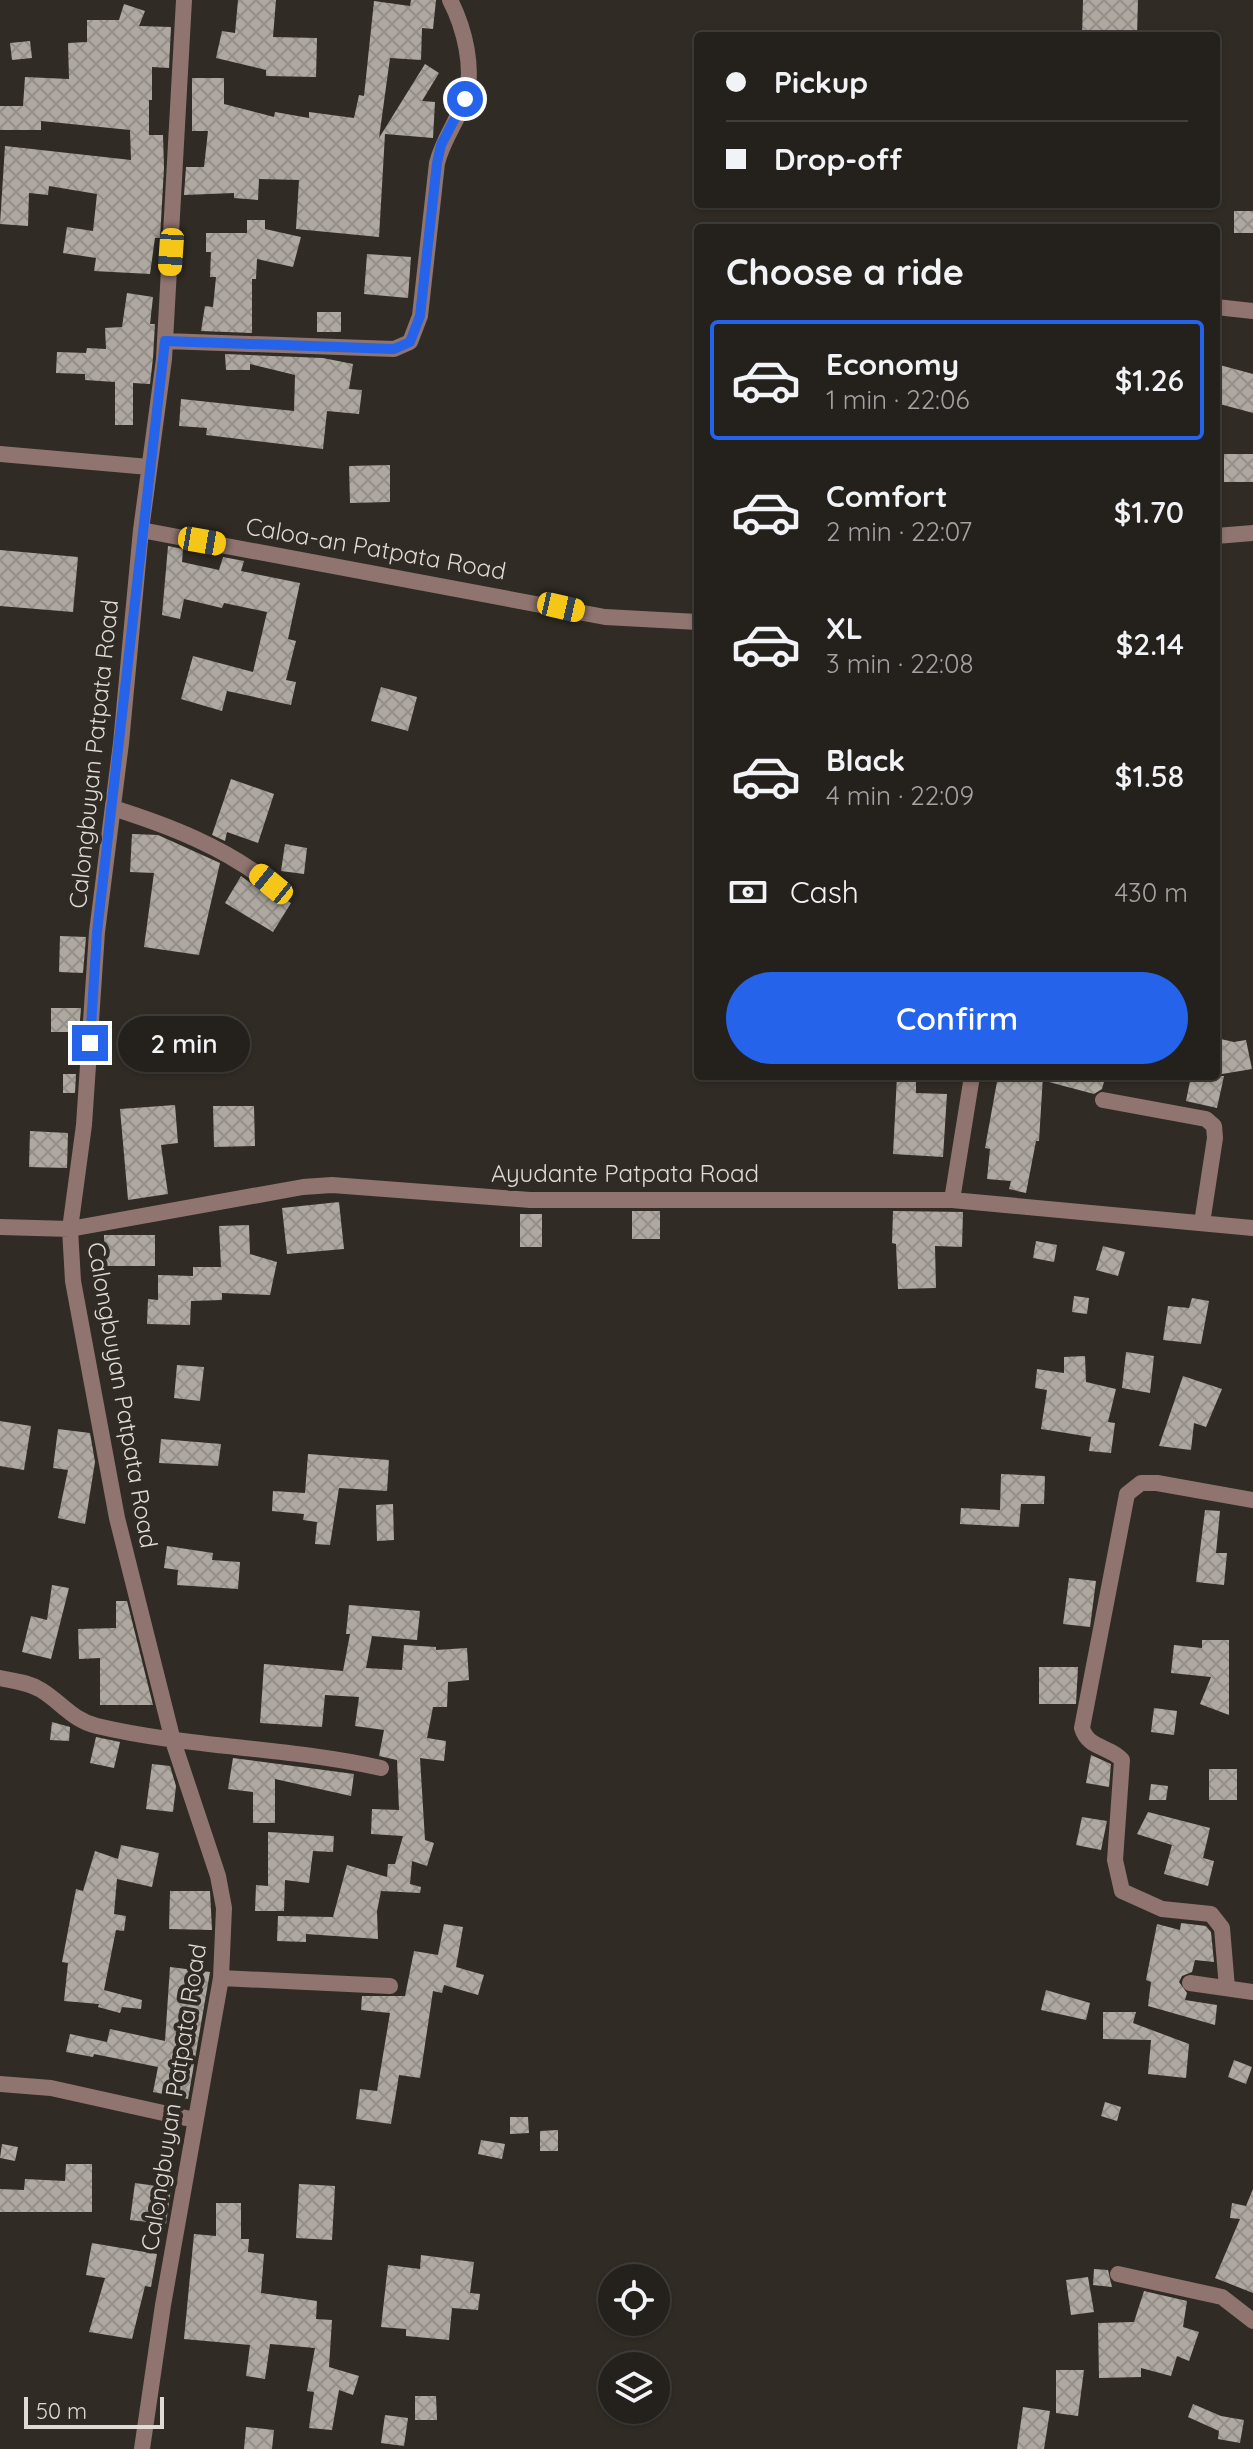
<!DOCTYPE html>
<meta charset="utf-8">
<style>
:root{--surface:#24201c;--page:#2c2825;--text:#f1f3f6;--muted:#a3a3a3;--line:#413e3b;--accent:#2563eb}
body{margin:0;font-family:Quicksand,sans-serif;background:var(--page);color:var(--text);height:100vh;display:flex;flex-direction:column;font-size:30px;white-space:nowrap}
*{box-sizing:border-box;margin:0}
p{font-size:26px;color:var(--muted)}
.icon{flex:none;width:44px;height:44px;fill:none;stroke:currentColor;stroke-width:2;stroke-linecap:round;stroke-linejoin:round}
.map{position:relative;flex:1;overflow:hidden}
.sheet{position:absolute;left:694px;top:224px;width:526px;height:856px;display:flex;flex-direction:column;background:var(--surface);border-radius:8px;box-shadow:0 2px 6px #0004,0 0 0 2px var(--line)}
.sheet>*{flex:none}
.banner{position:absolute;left:694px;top:32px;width:526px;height:176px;border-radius:8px;box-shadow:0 2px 6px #0004,0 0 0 2px var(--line);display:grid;align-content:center;height:176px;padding:0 32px;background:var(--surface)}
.tools{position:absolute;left:598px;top:2264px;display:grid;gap:16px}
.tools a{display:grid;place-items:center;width:72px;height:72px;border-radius:50%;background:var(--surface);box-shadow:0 2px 6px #0004,0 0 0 2px var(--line);font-size:40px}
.scale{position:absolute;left:24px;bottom:20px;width:140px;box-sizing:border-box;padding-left:8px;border:4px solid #dedad6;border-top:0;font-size:22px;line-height:28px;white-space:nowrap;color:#dedad6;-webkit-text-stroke:6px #302b25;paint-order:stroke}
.end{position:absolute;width:36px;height:36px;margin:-18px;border:10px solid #2563eb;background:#fff;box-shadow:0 0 0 4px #fff}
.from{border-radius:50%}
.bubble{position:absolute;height:56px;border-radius:28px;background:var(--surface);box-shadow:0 2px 6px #0004,0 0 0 2px var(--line);font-size:26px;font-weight:600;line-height:56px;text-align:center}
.car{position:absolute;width:24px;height:48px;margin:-24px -12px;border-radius:10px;box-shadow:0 0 6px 2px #0007;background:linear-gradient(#f5c518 24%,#345 0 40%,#f5c518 0 76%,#345 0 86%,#f5c518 0)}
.banner b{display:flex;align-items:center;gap:28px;height:76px;font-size:30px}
.banner b+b{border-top:2px solid var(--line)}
.banner i{width:20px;height:20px;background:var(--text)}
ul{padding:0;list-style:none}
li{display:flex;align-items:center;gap:24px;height:120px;margin:0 16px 12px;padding:0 16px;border:4px solid transparent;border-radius:8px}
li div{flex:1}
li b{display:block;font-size:30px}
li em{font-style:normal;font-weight:600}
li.active{border-color:var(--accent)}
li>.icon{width:72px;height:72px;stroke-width:1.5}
h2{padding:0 32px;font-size:36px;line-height:96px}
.pay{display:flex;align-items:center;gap:20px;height:88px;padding:0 32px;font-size:30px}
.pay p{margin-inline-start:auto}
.cta{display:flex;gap:16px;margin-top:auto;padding:16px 32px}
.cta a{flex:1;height:92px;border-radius:48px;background:var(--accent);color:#fff;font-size:32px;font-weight:600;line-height:92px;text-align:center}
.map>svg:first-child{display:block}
.building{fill:url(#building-cross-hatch)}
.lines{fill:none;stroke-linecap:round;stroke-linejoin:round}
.minor{stroke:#8f746f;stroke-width:16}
.route{stroke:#2563eb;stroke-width:10}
.labels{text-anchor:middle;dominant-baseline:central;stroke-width:8;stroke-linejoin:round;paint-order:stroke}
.street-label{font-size:24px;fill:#dedad6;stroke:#302b25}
</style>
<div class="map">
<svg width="1253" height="2449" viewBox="0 0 1253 2449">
<defs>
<pattern id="building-cross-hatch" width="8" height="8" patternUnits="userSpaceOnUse" patternTransform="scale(2)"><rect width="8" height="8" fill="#aea8a0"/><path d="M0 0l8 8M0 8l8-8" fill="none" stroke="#938e88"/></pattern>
</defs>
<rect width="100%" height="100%" fill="#302b25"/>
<!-- building -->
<path class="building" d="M238 0H276L273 37 317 38 316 77 266 76V70L216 58 222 31 235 33Z
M411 0H436L433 29 422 28 421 60 390 58 379 138 425 64 439 73 422 101 435 102 433 138 385 134 379 237 296 229 299 180 259 179 258 200 234 198V193L184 195 186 167H204L208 131H192V78H224V104L274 117 275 112 309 118V112L354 118 359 95 364 96 374 1 410 6Z
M1083 0H1138L1137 36H1082Z
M124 4 145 11 139 26 171 27 169 68 152 67V100H149V135H163L164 168 160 238H155L150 274 94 271 96 258 63 253 67 227 93 231 97 194 49 186 48 195 29 193 28 226 0 224 5 146 131 160 130 130 41 121V130H0V106H23L25 77 69 79 68 43 87 42V20H119Z
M30 41 32 58 12 60 10 43Z
M1234 211H1253V233H1234Z
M247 220H265V229L301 237 293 267 257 259 256 279H252V333L201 331 205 306 213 307 216 277H210L211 252H206V233H247Z
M367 254 411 257 408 298 364 294Z
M127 293 153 297 150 324H155L153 358 150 384 133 383V425H115V382L85 380V374L56 373 57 352 86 353 87 348 106 349 105 328 122 327Z
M317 312H341V332H317Z
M225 354 323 358 353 364 349 389 362 390 359 414 327 411 323 449 206 435 207 428 179 426 181 399 294 411 295 375 250 364V370H226Z
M1216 364 1253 374V413L1216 403Z
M1224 454H1253V482H1224Z
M390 465V502L350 503 349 466Z
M168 546 183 549 182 562 219 570 223 557 244 561 241 571 300 583 288 639 296 641 286 680 296 682 291 705 227 691 222 711 181 699 193 656 253 672 267 612 224 603 222 608 184 599 180 619 162 615Z
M0 550 78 557 73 612 0 606Z
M381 687 417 697 408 731 371 721Z
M231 779 274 794 258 843 227 832 225 841 212 835Z
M132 834 158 835 220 863 199 955 144 947 154 873 130 872Z
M285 844 307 848 304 874 281 871Z
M241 876 264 893 276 894 291 903 273 932 225 903Z
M60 936 86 937 83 973 59 972Z
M51 1008H81L79 1032H51Z
M1216 1038 1234 1042 1246 1040 1252 1069 1216 1075Z
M63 1074H76L75 1093H63Z
M897 1076H916V1093L947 1094 943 1157 893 1154Z
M998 1076H1043L1039 1141H1036L1026 1193 1009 1189 1011 1181 987 1179 990 1149 985 1148Z
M1046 1076H1096L1105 1078 1102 1089 1094 1094 1045 1081Z
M1191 1076H1224L1217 1108 1186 1101Z
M175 1105 178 1143 161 1145 168 1194 128 1200 120 1109Z
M213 1106H254L255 1146 214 1147Z
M30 1131 68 1133 67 1168 29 1167Z
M339 1202 344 1249 287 1254 282 1208Z
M632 1211H660V1239H632Z
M893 1211 963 1212 962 1247 935 1246 936 1288 898 1289 896 1244 892 1243Z
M520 1214H542V1247H520Z
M249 1225 250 1254 277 1262 270 1295 222 1293V1300L191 1301 190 1325 147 1324 148 1299 158 1300V1275L193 1276V1267H221L219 1226Z
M104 1235H155V1266H104Z
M1036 1241 1057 1245 1054 1262 1033 1258Z
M1103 1246 1125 1252 1118 1276 1096 1270Z
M1074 1296 1089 1298 1087 1314 1072 1312Z
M1192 1298 1209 1301 1201 1344 1163 1340 1168 1306 1189 1308Z
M1126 1352 1154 1356 1150 1393 1122 1388Z
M1085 1356 1086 1382 1116 1389 1108 1422 1115 1423 1111 1453 1089 1451 1091 1437 1041 1429 1047 1390 1035 1388 1037 1369 1064 1373V1357Z
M177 1365 204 1367 200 1401 174 1398Z
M1183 1376 1222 1389 1206 1427 1194 1423 1191 1450 1159 1446Z
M0 1421 31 1426 24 1470 0 1466Z
M58 1429 90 1433 95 1462 85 1524 58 1518 68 1470 53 1468Z
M161 1439 221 1444 218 1466 159 1463Z
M308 1454 389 1460 387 1491 339 1488 330 1545 315 1544 317 1522 303 1520 304 1514 272 1511 273 1491 305 1493Z
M1001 1474 1045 1476 1044 1504H1021L1019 1527 960 1524 961 1508 1000 1510Z
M393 1504 394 1540 377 1541 376 1505Z
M1205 1510 1220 1511 1216 1553H1227L1224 1585 1196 1582Z
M167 1546 213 1553 212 1560 240 1562 238 1589 177 1585 178 1570 164 1568Z
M1069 1578 1096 1581 1090 1627 1063 1624Z
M52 1585 69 1588 51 1659 22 1652 31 1616 47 1620Z
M116 1601H127L153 1705H100V1658L79 1659 78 1629 116 1628Z
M349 1605 420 1611 417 1640 372 1636 366 1668 402 1670 404 1645 436 1647V1650L467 1648 469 1680 448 1682 447 1707H433L427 1738 446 1741 444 1761 420 1758 425 1840 434 1843 427 1866 412 1861 410 1884 421 1887 420 1893 381 1891 377 1911 378 1939 306 1934V1942L277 1941 278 1916 333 1917 347 1865 387 1877 388 1864H395L403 1836 371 1834 372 1809 399 1810 397 1760 379 1756 384 1730 355 1726 359 1697 325 1695 322 1727 260 1723 264 1664 343 1671 350 1634H346Z
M1202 1640H1229V1715L1200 1704 1211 1677 1171 1673 1174 1645 1202 1648Z
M1039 1667H1078L1076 1704H1039Z
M1154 1708 1177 1711 1174 1735 1151 1732Z
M52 1722 70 1727 69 1741 50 1740Z
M96 1737 120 1742 114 1768 90 1763Z
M1091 1755 1111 1764 1109 1787 1086 1783Z
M233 1758 354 1774 351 1796 275 1779V1823H253V1792L228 1789Z
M152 1764 170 1766 176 1786 173 1812 146 1809Z
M1209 1769H1237V1800H1209Z
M1151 1784 1168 1786 1166 1800H1149Z
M1148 1812 1210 1828 1203 1858 1214 1861 1208 1886 1164 1874 1172 1845 1137 1834Z
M1082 1817 1107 1821 1101 1850 1076 1845Z
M268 1832 334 1836 333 1852 313 1851 309 1883 285 1880 284 1911H255L256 1885 268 1886Z
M121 1845 159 1853 152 1887 117 1879 114 1914 126 1916 124 1931 116 1930 104 1990 142 2000 141 2009 122 2007 120 2013 98 2007 99 2004 64 2001 68 1963 62 1962 76 1889 83 1891 95 1851 118 1859Z
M170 1891H210L212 1930 169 1929Z
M1181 1923 1206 1926 1211 1932 1214 1962 1195 1960 1192 1972 1182 1976 1179 1982 1187 1993 1185 2000 1217 2005 1215 2025 1148 2006 1151 1982 1146 1980 1157 1924 1180 1930Z
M444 1924 463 1927 456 1967 484 1975 478 1995 444 1985 442 1993 433 1991 420 2078 399 2075 391 2124 356 2119 360 2089 377 2091 390 2013 361 2010 362 1996H405L414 1951 438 1955Z
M170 1967 210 1972 188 2099 153 2092 158 2067 94 2054 93 2057 66 2052 70 2034 107 2042 110 2029 165 2041Z
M1046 1990 1090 2003 1086 2020 1041 2010Z
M1103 2012H1136L1133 2023 1189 2044 1186 2078 1148 2074 1151 2040 1103 2039Z
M1234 2060 1252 2067 1246 2084 1228 2077Z
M1105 2102 1121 2107 1117 2121 1101 2116Z
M510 2117H528L529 2133 510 2134Z
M558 2130V2151H540V2131Z
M481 2140 505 2144 502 2159 478 2154Z
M2 2144 18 2147 15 2161 0 2158Z
M66 2164H92V2212H0V2189L24 2190 25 2179 65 2181Z
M135 2183 171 2188 166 2224 130 2220Z
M299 2184 335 2186 332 2240 296 2238Z
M1253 2189V2293L1215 2278 1240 2219 1230 2218 1232 2203 1246 2206Z
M216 2203H241V2239H249L248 2252 264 2254 261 2293 317 2301 316 2319 332 2320 329 2367 359 2376 353 2395 339 2390 332 2430 309 2428 314 2392 307 2391 315 2348 270 2344 265 2379 246 2376 250 2345 184 2339 194 2234 216 2236Z
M92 2243 157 2254 151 2287 145 2286 132 2339 89 2332 105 2278 86 2275Z
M421 2255 474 2262 470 2293 480 2294 478 2310 452 2308 449 2340 406 2336V2329L381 2327 388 2265 420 2269Z
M1094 2269 1108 2270 1112 2287 1093 2285Z
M1088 2277 1094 2312 1071 2315 1066 2280Z
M1144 2291 1187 2301 1183 2327 1199 2332 1189 2361 1177 2356 1171 2376 1141 2368V2377L1099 2378 1098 2323 1134 2322Z
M1056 2370H1084L1078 2416 1056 2413Z
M415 2396H436L437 2420H415Z
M1193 2404 1221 2416 1244 2420 1240 2443 1218 2439 1219 2431 1188 2417Z
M1023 2407 1050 2411 1044 2449H1017Z
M385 2415 408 2418 404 2446 381 2443Z
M246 2427 274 2430 272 2449H244Z"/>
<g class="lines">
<!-- minor -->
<path class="minor" d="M1216 307 1253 311
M165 341 394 349 410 342 420 316 437 163C443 139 457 122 465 99 475 69 464 27 450 0
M0 454 149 467
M141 530 605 617 698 622
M1216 536 1253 533
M113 808C170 826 224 847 271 884
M1103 1100 1206 1119 1214 1126 1215 1138 1202 1223
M952 1200 972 1076
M0 1227 70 1229 303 1187 332 1185 530 1200H952L1253 1228
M0 1678C14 1681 28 1682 41 1690 61 1702 72 1720 97 1726 190 1748 287 1747 381 1768
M221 1978 390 1986
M1190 1983 1253 1992
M1227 1988 1222 1928 1211 1914 1162 1909 1122 1891 1115 1860 1122 1760C1110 1746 1088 1749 1082 1728L1127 1494 1141 1483H1157L1253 1500
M0 2084 51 2088 195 2120
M1118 2274 1222 2297 1253 2321
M142 2449 163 2305 221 1978 224 1908 218 1876 173 1741 117 1518 73 1281 70 1229 84 1125 97 932 121 743 141 530 164 359 184 0"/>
</g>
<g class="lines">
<!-- route -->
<path class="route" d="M90 1043 97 932 165 341 394 349 410 342 420 316 437 163 441 145 465 99"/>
</g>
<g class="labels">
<!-- street labels -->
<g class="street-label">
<text transform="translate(376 548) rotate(10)">Caloa-an Patpata Road</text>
<text transform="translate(93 754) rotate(-84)">Calongbuyan Patpata Road</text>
<text x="625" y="1173">Ayudante Patpata Road</text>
<text transform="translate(123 1395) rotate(80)">Calongbuyan Patpata Road</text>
<text transform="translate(173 2097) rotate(-81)">Calongbuyan Patpata Road</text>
</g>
</g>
</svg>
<div class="tools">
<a><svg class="icon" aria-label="locate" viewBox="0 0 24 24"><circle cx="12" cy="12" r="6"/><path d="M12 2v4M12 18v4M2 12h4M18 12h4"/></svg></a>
<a><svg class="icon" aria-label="layers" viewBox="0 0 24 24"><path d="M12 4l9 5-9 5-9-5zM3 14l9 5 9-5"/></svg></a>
</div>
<div class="scale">50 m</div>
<i class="end from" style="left:465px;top:99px"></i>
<i class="end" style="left:90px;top:1043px"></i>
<div class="bubble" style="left:118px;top:1016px;width:132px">2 min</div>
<i class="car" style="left:171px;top:252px;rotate:184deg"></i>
<i class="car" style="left:202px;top:541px;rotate:100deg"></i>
<i class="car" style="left:561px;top:607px;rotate:103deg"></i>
<i class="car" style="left:271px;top:884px;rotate:309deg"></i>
<div class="banner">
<b><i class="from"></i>Pickup</b>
<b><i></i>Drop-off</b>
</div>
<section class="sheet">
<h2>Choose a ride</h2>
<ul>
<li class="active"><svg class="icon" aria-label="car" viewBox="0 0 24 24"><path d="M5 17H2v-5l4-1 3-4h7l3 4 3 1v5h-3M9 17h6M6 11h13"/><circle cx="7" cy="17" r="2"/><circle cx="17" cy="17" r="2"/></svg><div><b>Economy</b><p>1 min · 22:06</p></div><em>$1.26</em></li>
<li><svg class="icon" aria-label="car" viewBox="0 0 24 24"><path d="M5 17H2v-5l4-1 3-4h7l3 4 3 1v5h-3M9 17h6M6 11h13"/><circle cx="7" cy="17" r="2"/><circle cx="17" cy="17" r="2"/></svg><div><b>Comfort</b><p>2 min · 22:07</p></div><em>$1.70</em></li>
<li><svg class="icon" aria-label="car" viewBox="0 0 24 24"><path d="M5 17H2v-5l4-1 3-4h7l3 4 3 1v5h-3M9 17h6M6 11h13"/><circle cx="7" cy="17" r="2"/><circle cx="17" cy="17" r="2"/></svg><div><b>XL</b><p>3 min · 22:08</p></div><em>$2.14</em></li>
<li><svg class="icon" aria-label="car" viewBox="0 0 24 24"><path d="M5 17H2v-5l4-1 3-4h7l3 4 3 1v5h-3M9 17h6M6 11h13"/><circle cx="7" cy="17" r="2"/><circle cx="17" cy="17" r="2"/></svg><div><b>Black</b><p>4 min · 22:09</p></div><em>$1.58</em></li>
</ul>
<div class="pay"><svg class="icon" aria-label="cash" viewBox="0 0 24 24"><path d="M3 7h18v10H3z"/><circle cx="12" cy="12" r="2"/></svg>Cash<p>430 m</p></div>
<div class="cta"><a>Confirm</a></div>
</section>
</div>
